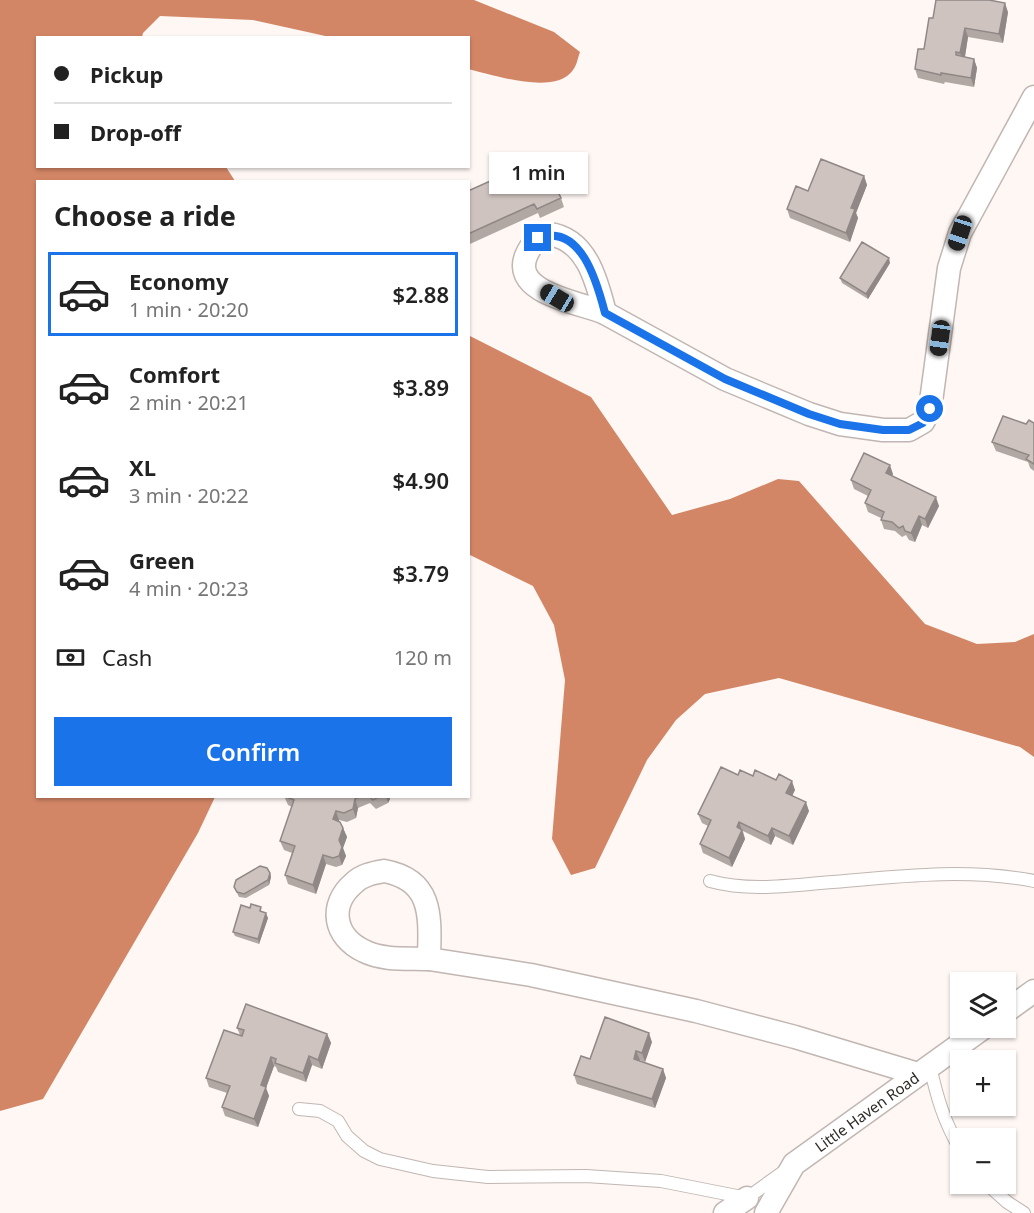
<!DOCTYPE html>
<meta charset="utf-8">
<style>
:root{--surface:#fff;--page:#f6f6f6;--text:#222;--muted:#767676;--line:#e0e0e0;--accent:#1a73e8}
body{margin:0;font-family:"Noto Sans",sans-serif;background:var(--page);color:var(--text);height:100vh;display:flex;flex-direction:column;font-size:22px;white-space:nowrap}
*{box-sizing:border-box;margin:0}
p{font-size:20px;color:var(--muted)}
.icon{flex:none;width:33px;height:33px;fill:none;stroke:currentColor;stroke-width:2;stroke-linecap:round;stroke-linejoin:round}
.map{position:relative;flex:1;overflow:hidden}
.sheet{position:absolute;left:36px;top:180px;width:434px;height:618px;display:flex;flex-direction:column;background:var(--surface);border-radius:0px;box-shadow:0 2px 4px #0004}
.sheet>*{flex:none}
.top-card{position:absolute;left:36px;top:36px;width:434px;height:132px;border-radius:0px;box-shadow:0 2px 4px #0004;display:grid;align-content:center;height:132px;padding:0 18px;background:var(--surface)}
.buttons{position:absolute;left:950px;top:972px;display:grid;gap:12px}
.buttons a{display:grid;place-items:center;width:66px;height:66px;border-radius:0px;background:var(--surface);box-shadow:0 2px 4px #0004;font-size:30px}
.end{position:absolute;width:27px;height:27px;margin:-14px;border:8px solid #1a73e8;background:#fff;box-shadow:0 0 0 3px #fff}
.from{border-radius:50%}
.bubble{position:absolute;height:42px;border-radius:0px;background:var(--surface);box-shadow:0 2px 4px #0004;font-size:20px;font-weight:600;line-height:42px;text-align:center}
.car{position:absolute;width:18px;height:36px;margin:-18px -9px;border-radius:8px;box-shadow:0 0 4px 2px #0007;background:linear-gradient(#222 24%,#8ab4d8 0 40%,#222 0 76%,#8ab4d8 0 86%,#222 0)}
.top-card b{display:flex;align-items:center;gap:21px;height:57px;font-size:22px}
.top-card b+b{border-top:2px solid var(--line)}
.top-card i{width:15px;height:15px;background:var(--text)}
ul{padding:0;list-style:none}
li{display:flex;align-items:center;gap:18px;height:84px;margin:0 12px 9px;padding:0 6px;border:3px solid transparent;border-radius:0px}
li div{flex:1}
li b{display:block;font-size:22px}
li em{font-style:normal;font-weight:600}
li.active{border-color:var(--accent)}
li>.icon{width:54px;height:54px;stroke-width:1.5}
h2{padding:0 18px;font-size:27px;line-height:72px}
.pay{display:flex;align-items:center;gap:15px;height:66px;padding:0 18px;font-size:22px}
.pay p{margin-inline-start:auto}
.button{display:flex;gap:12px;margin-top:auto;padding:12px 18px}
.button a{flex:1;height:69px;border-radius:0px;background:var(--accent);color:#fff;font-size:24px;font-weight:600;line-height:69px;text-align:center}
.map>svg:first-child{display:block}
.water{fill:#d38666}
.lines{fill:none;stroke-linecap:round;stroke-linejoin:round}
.lane-casing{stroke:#c1b6b2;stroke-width:14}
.street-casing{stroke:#c1b6b2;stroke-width:25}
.lane{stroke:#fff;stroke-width:12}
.street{stroke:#fff;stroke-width:22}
.wall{fill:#b1a8a4}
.shaded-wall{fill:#908886}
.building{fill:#cec3bf;stroke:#908886;stroke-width:1.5}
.route{stroke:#1a73e8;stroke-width:8}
.labels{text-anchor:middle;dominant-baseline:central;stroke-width:4.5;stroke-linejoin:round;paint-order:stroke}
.street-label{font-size:15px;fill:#2e2a28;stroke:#fff}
</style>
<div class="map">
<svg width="1034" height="1213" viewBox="0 0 1034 1213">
<rect width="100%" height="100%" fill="#fef7f4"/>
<!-- water -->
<path class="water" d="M0 0H474L554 32 580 52C578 57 577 65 573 70 555 96 494 75 468 69V38L330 37 253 20 160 16 143 33 142 37 38 38V166L226 167 235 181 38 182V796L215 797 198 833 43 1099 0 1111Z
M468 335 591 397 672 515 730 499 778 479 799 481 925 624 977 644 1015 642 1034 634V757L1020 747 779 678 705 694 676 720 647 760 595 868 571 875 552 839 565 680 554 625 533 586 468 554Z"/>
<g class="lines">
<!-- lane casing -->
<g class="lane-casing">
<path id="lane" d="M710 881C750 892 791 885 833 882 900 876 967 868 1034 881
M930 1066C937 1098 944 1121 960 1149
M299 1109 320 1111 338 1121 347 1136 364 1151 380 1159 433 1171 488 1177 586 1176 661 1181 747 1198 786 1170
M987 1184 1007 1202 1024 1213"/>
</g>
<!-- street casing -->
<g class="street-casing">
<g id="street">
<path d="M549 234C587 239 597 282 605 313 583 303 511 294 526 256 531 244 537 239 549 234Z"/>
<path d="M605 313 725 379 809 414 840 424 883 430H909L923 422 930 409 949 268 960 233 1034 97"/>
<path d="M384 871C434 880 430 918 429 959 408 958 384 961 364 951 334 937 328 905 354 883 362 875 373 873 384 871Z"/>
<path d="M429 959 531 975 696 1011 795 1037 918 1074"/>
<path d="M1005 1012 1034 991"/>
<path d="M725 1213 747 1198"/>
<path id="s1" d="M766 1213 794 1164 983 1028"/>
</g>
</g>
<!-- lane -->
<use href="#lane" class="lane"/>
<!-- street -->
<use href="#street" class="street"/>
</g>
<!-- wall -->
<path class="wall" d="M1008 12 1003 43 968 37 965 57 974 59 977 68 974 87 945 82 944 84 918 78 915 69 924 49 933 18Z
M864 176 867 185 856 213 858 218 850 242 790 218 787 209 808 191Z
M514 187 561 198 564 207 540 218 538 213 470 244 468 241V191Z
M890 263 868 299 842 283 840 278Z
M1034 423V471L1030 468 1028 462 996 451 992 442Z
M893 474 892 476 939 506 928 528 922 525 915 542 909 540 906 535 902 537 895 531 884 529 881 520V518L868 512 865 503 868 496 854 489 851 480Z
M738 775 753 776 795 790 792 796 809 811 793 845 775 836 771 845 743 831 745 839 732 867 703 853 700 844 708 826 702 823 698 814Z
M284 796H389L390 799 388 803 376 809 370 803 358 808 356 818 347 822 339 820V821L343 828 347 837 343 848 346 856 342 865 336 867 326 864 316 894 288 884 285 875 292 853 284 850 280 841 292 807 288 805Z
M270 873 271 877 269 885 246 898 239 897 234 887Z
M263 912 268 918 259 944 235 936 233 932Z
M237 1028 327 1034 331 1043 322 1069 312 1065 306 1082 278 1072 276 1067 274 1066 266 1088 269 1096 258 1127 225 1116 222 1107 227 1093 209 1087 206 1078 240 1035Z
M652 1042 645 1062 640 1060 639 1061 663 1069 666 1078 655 1108 577 1084 574 1075 590 1059Z"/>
<!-- shaded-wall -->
<path class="shaded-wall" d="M1005 3 1008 12 1003 43 999 34Z
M965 28 968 37 964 62 960 53Z
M974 59 977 68 974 87 971 78Z
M864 176 867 185 856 213 858 218 850 242 846 233 851 208Z
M889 258 890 263 868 299 866 294Z
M890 465 893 474 889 482 886 473Z
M936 497 939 506 928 528 925 519Z
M919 516 922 525 915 542 911 533Z
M792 781 795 790 789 802 786 793Z
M386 796H389L390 799 388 803Z
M355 799 358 808 356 818 353 809Z
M806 802 809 811 793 845 789 836Z
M336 811 339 820 336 828 333 819Z
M739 822 745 839 732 867 729 858Z
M343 828 347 837 343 848 346 856 342 865 339 856V840Z
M772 828 775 836 771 845 768 836Z
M323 855 326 864 316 894 313 885Z
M270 873 271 877 269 885 268 880Z
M266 913 268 918 259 944 258 939Z
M649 1033 652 1042 645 1062 642 1053Z
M327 1034 331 1043 322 1069 318 1060Z
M636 1051 640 1060 637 1068 634 1059Z
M309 1056 312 1065 306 1082 303 1073Z
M271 1057 274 1066 266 1088 269 1096 258 1127 254 1119 261 1085Z
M663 1069 666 1078 655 1108 652 1099Z"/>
<!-- building -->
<path class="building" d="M936 0H989L1005 3 999 34 965 28 960 53 956 52V55L974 59 971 78 941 73V75L915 69 918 49H924L929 18H933Z
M821 159 864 176 851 208 855 209 846 233 787 209 796 186 808 191Z
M548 171 561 198 537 209 534 204 468 234V191L508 173 514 187Z
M862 242 889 258 866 294 840 278Z
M1003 416 1026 424 1029 420 1034 423V464L1026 459 1029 455 992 442Z
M864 453 890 465 886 473 936 497 925 519 919 516 911 533 905 531 903 526 899 528 892 522 881 520 884 512 865 503 871 490 851 480Z
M721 767 738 775 740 770 753 776 755 770 776 780 779 774 792 781 786 793 806 802 789 836 772 828 768 836 739 822 737 827 742 830 729 858 700 844 711 820 698 814Z
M284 796H360L355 799 353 809 344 813 336 811 333 819 340 822 343 828 339 840 342 847 339 856 333 858 323 855 313 885 285 875 295 846 280 841 294 800Z
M369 796H380L373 800Z
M260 866 267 868 270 873 268 880 244 894 237 892 234 887 236 880Z
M251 904 261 907 260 911 266 913 258 939 233 932 241 905 250 908Z
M246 1004 327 1034 318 1060 309 1056 303 1073 275 1063 276 1059 271 1057 261 1085 266 1087 254 1119 222 1107 230 1086 206 1078 224 1030 242 1036 244 1030 237 1028Z
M605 1017 649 1033 642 1053 636 1051 634 1059 663 1069 652 1099 574 1075 581 1056 590 1059Z"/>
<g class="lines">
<!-- route -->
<path class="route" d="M538 238C581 223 597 282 605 313L725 379 809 414 840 424 883 430H909L923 423 930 409"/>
</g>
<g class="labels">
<!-- street labels -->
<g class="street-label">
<text stroke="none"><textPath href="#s1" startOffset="146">Little Haven Road</textPath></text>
</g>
</g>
</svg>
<div class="buttons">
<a><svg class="icon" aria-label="layers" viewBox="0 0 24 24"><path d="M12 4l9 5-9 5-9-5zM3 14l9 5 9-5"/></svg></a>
<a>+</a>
<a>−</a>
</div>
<i class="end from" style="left:930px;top:409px"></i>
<i class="end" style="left:538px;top:238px"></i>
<div class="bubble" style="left:489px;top:152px;width:99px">1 min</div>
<i class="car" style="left:960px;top:233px;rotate:198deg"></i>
<i class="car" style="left:557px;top:298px;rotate:301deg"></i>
<i class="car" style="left:940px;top:338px;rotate:188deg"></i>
<div class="top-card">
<b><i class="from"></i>Pickup</b>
<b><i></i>Drop-off</b>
</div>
<section class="sheet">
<h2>Choose a ride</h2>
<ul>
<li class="active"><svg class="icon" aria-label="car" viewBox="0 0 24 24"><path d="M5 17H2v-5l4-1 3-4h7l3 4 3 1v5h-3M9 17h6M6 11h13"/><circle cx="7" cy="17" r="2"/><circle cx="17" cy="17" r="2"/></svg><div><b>Economy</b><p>1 min · 20:20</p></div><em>$2.88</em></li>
<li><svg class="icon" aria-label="car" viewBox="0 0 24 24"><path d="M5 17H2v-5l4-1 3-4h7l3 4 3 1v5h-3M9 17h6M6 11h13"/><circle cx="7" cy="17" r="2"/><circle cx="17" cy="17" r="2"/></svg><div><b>Comfort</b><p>2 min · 20:21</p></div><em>$3.89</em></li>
<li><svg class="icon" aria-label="car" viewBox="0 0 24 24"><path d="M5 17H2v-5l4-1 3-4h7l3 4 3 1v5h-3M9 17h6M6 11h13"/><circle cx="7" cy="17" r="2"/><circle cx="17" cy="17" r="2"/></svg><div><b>XL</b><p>3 min · 20:22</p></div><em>$4.90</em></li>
<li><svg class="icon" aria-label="car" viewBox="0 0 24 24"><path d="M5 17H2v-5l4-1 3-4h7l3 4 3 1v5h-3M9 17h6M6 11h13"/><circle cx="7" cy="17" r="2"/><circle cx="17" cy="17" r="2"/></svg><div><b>Green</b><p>4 min · 20:23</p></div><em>$3.79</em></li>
</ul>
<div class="pay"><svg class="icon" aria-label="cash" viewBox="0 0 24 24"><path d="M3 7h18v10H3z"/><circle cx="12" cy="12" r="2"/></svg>Cash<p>120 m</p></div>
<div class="button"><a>Confirm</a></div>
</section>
</div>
